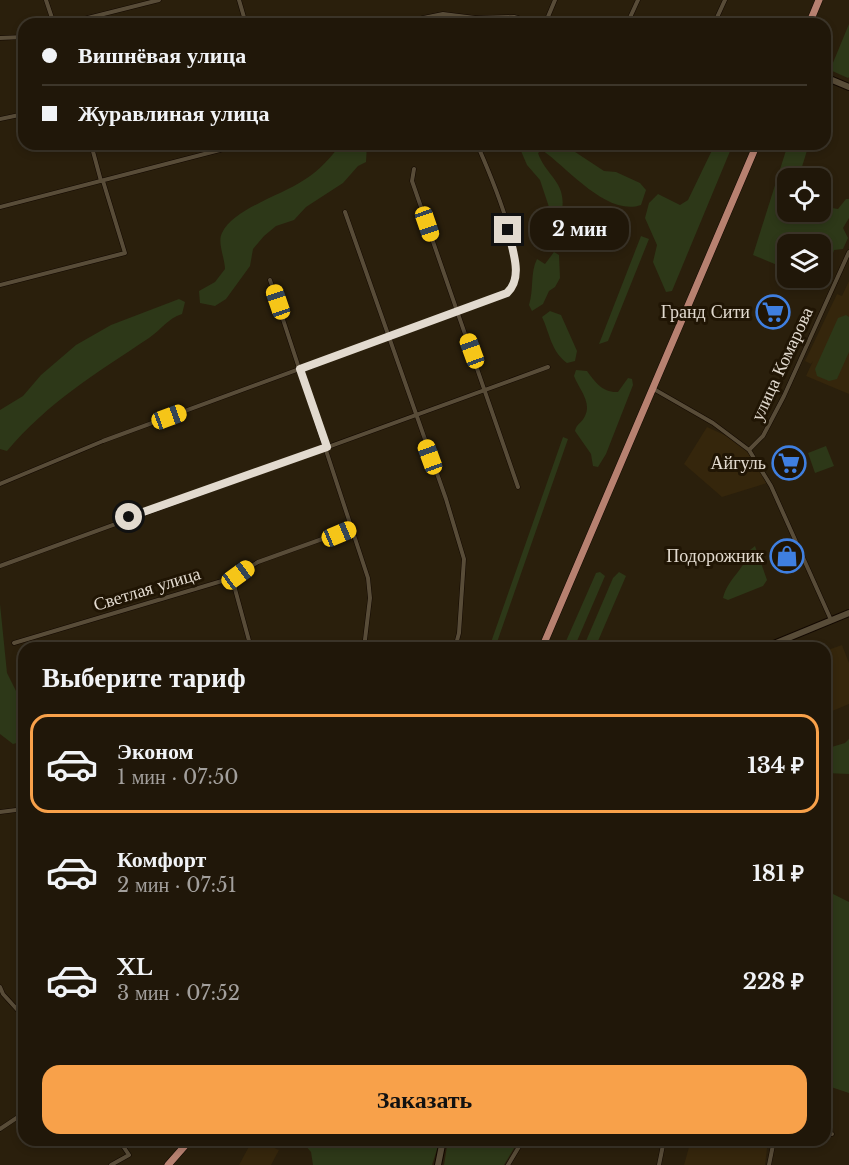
<!DOCTYPE html>
<html lang="ru">
<meta charset="utf-8">
<style>
:root{--surface:#201709;--page:#2d2417;--text:#f1f3f6;--muted:#a29f9c;--line:#3d362a;--accent:#f8a14a}
body{margin:0;font-family:"Libre Baskerville",serif;background:var(--page);color:var(--text);height:100vh;display:flex;flex-direction:column;font-size:22px;white-space:nowrap}
*{box-sizing:border-box;margin:0}
p{font-size:20px;color:var(--muted)}
.icon{flex:none;width:33px;height:33px;fill:none;stroke:currentColor;stroke-width:2;stroke-linecap:round;stroke-linejoin:round}
.map{position:relative;flex:1;overflow:hidden}
.panel{position:absolute;left:18px;top:642px;width:813px;height:504px;display:flex;flex-direction:column;background:var(--surface);border-radius:18px;box-shadow:0 3px 9px #0003,0 0 0 2px var(--line)}
.panel>*{flex:none}
.hud{position:absolute;left:18px;top:18px;width:813px;height:132px;border-radius:18px;box-shadow:0 3px 9px #0003,0 0 0 2px var(--line);display:grid;align-content:center;height:132px;padding:0 24px;background:var(--surface)}
.tools{position:absolute;left:777px;top:168px;display:grid;gap:12px}
.tools a{display:grid;place-items:center;width:54px;height:54px;border-radius:12px;background:var(--surface);box-shadow:0 3px 9px #0003,0 0 0 2px var(--line);font-size:30px}
.end{position:absolute;width:27px;height:27px;margin:-14px;border:8px solid #e2dacf;background:#111;box-shadow:0 0 0 3px #111}
.from{border-radius:50%}
.bubble{position:absolute;height:42px;border-radius:18px;background:var(--surface);box-shadow:0 3px 9px #0003,0 0 0 2px var(--line);font-size:20px;font-weight:700;line-height:42px;text-align:center}
.car{position:absolute;width:18px;height:36px;margin:-18px -9px;border-radius:8px;box-shadow:0 0 4px 2px #0007;background:linear-gradient(#f5c518 24%,#345 0 40%,#f5c518 0 76%,#345 0 86%,#f5c518 0)}
.hud b{display:flex;align-items:center;gap:21px;height:57px;font-size:22px}
.hud b+b{border-top:2px solid var(--line)}
.hud i{width:15px;height:15px;background:var(--text)}
ul{padding:0;list-style:none}
li{display:flex;align-items:center;gap:18px;height:99px;margin:0 12px 9px;padding:0 12px;border:3px solid transparent;border-radius:18px}
li div{flex:1}
li b{display:block;font-size:22px}
li em{font-style:normal;font-weight:700}
li.active{border-color:var(--accent)}
li>.icon{width:54px;height:54px;stroke-width:1.5}
h2{padding:0 24px;font-size:27px;line-height:72px}
.primary-button{display:flex;gap:12px;margin-top:auto;padding:12px 24px}
.primary-button a{flex:1;height:69px;border-radius:18px;background:var(--accent);color:#111;font-size:24px;font-weight:700;line-height:69px;text-align:center}
.map>svg:first-child{display:block}
.built{fill:#35260c}
.green{fill:#2d3818}
.lines{fill:none;stroke-linecap:round;stroke-linejoin:round}
.street-casing{stroke:#120800;stroke-width:5}
.secondary-casing{stroke:#120800;stroke-width:8}
.primary-casing{stroke:#120800;stroke-width:8}
.street{stroke:#584c38;stroke-width:4}
.secondary{stroke:#584c38;stroke-width:6}
.primary{stroke:#b78170;stroke-width:7}
.route{stroke:#e2dacf;stroke-width:8}
.labels{text-anchor:middle;dominant-baseline:central;stroke-width:6;stroke-linejoin:round;paint-order:stroke}
.poi-label{font-size:18px;fill:#e2dacf;stroke:#201504;text-anchor:end}
.street-label{font-size:18px;fill:#e2dacf;stroke:#201504}
</style>
<div class="map">
<svg width="849" height="1165" viewBox="0 0 849 1165">
<rect width="100%" height="100%" fill="#2a1f0c"/>
<!-- built -->
<path class="built" d="M849 281V394L806 376 813 361 811 364 805 361 837 294 842 296Z
M707 427 731 438 751 454 767 483 722 497 684 464Z
M842 645 849 663V704L825 714V651Z
M256 1140 279 1150 271 1165H239L252 1141Z
M691 1140H768L765 1165H684Z"/>
<!-- green -->
<path class="green" d="M849 24V77L848 78 830 70Z
M341 144H367L366 162 358 166 343 183 306 207 294 220 276 226 264 236 253 249 250 266 226 299 215 306 200 303 199 291 215 282 225 269C225 259 217 242 222 233 233 209 282 195 304 180 320 170 330 158 341 144Z
M518 144H563L604 171 616 172 640 183 646 190 641 205C607 217 567 167 542 150L538 153C546 177 569 182 561 215L551 213 540 180 527 165Z
M715 144H733L672 291 666 292 653 262 657 245 645 218 649 203 658 194 680 205 688 200Z
M788 144H809L801 170 802 178H788V212H820L821 206 838 209 846 199H849V218L843 228 848 238 843 249 834 250 829 265 821 273 820 244H788L787 269 753 255Z
M641 236 649 239 608 341 599 344Z
M554 252 559 255 560 278 555 287 549 291 543 304 532 311 529 305C534 289 530 273 537 259L545 264Z
M179 299 185 302 182 314C167 319 162 329 149 338 98 372 47 403 7 451L0 449V410L23 396 41 375 76 345 111 325Z
M550 311 561 315 577 351 575 361 567 363C551 351 550 334 542 317Z
M846 315 849 317V352L837 379 829 381 817 376 815 369 838 318Z
M576 370 587 371C595 382 603 393 618 392L628 378 632 379 633 385 606 454 598 467 593 466 591 454 575 431C576 424 582 423 585 416 592 402 579 389 574 376Z
M563 437 568 439 495 648H489Z
M826 446 834 466 815 473 808 453Z
M755 546 767 580 763 586 728 600 723 598C728 578 743 572 750 550Z
M600 572 605 576 574 648H563L596 573Z
M619 572 626 576 595 648H583L613 578Z
M0 604 7 673 17 693 22 716 20 742 13 744 0 734Z
M849 739V774L825 773V749L845 743Z
M825 890 849 902V1093L825 1085Z
M312 1140H440L432 1165H313L311 1152 305 1145Z
M448 1140H519L504 1165H444Z"/>
<g class="lines">
<!-- street casing -->
<g class="street-casing">
<path id="street" d="M46 0 54 24
M239 0 246 24
M64 24 159 0
M394 24 443 14 475 18 514 17 539 24
M545 24 555 0
M627 24 638 0
M714 24 725 0
M0 38 24 37
M0 119 24 114
M91 144 101 181
M414 169 412 181 518 487
M0 207 243 144
M345 212 446 499 464 559 459 633 455 648
M270 280 368 578 370 598 364 648
M0 285 125 253 103 181
M652 388 713 423 749 450 771 486 831 620
M749 450 763 436 784 396 849 252
M0 484 103 441 507 293C533 269 489 172 477 144
M0 566 548 367
M232 578 251 648
M14 643 232 578 258 562 353 528
M20 751 24 750
M0 812 24 809
M0 987 3 994 24 1017
M0 1129 24 1113
M825 1134H832
M111 1165 129 1155 119 1140
M508 1165 523 1140
M659 1165 664 1140
M769 1165 774 1140"/>
</g>
<!-- secondary casing -->
<g class="secondary-casing">
<path id="secondary" d="M825 77 849 87
M764 648 849 613
M438 1165 443 1140"/>
</g>
<!-- primary casing -->
<g class="primary-casing">
<path id="primary" d="M809 24 819 0
M542 648 757 144
M168 1165 190 1140"/>
</g>
<!-- street -->
<use href="#street" class="street"/>
<!-- secondary -->
<use href="#secondary" class="secondary"/>
<!-- primary -->
<use href="#primary" class="primary"/>
</g>
<g class="lines">
<!-- route -->
<path class="route" d="M129 517 327 447 300 369 507 293C524 277 512 250 508 230"/>
</g>
<!-- icons -->
<defs>
<g id="supermarket-ring" transform="scale(1.725)"><circle r="9.5" fill="#201504" stroke="#3f7fe0" stroke-width="1.5"/><path d="M-6-5.5h2.5l.6 2H6L4.5 2H-2.5L-4.4-4H-6ZM-1.5 3.2a1.3 1.3 0 1 0 .1 0ZM3 3.2a1.3 1.3 0 1 0 .1 0Z" fill="#3f7fe0"/></g>
<g id="shop-ring" transform="scale(1.725)"><circle r="9.5" fill="#201504" stroke="#3f7fe0" stroke-width="1.5"/><path d="M-5-2.5h2.3a2.7 3.5 0 0 1 5.4 0H5L5.5 6h-11ZM-1.5-2.5h3a1.5 2.3 0 0 0-3 0Z" fill="#3f7fe0"/></g>
</defs>
<g fill-rule="evenodd">
<use href="#supermarket-ring" x="773" y="312"/>
<use href="#supermarket-ring" x="789" y="463"/>
<use href="#shop-ring" x="787" y="556"/>
</g>
<g class="labels">
<!-- poi labels -->
<g class="poi-label">
<text x="750" y="312">Гранд Сити</text>
<text x="766" y="463">Айгуль</text>
<text x="764" y="556">Подорожник</text>
</g>
<!-- street labels -->
<g class="street-label">
<text transform="translate(782 364) rotate(-65)">улица Комарова</text>
<text transform="translate(147 589) rotate(-17)">Светлая улица</text>
</g>
</g>
</svg>
<div class="tools">
<a><svg class="icon" aria-label="locate" viewBox="0 0 24 24"><circle cx="12" cy="12" r="6"/><path d="M12 2v4M12 18v4M2 12h4M18 12h4"/></svg></a>
<a><svg class="icon" aria-label="layers" viewBox="0 0 24 24"><path d="M12 4l9 5-9 5-9-5zM3 14l9 5 9-5"/></svg></a>
</div>
<i class="end from" style="left:129px;top:517px"></i>
<i class="end" style="left:508px;top:230px"></i>
<div class="bubble" style="left:530px;top:208px;width:99px">2 мин</div>
<i class="car" style="left:427px;top:224px;rotate:161deg"></i>
<i class="car" style="left:278px;top:302px;rotate:341deg"></i>
<i class="car" style="left:472px;top:351px;rotate:340deg"></i>
<i class="car" style="left:169px;top:417px;rotate:70deg"></i>
<i class="car" style="left:430px;top:457px;rotate:340deg"></i>
<i class="car" style="left:339px;top:534px;rotate:67deg"></i>
<i class="car" style="left:238px;top:575px;rotate:54deg"></i>
<div class="hud">
<b><i class="from"></i>Вишнёвая улица</b>
<b><i></i>Журавлиная улица</b>
</div>
<section class="panel">
<h2>Выберите тариф</h2>
<ul>
<li class="active"><svg class="icon" aria-label="car" viewBox="0 0 24 24"><path d="M5 17H2v-5l4-1 3-4h7l3 4 3 1v5h-3M9 17h6M6 11h13"/><circle cx="7" cy="17" r="2"/><circle cx="17" cy="17" r="2"/></svg><div><b>Эконом</b><p>1 мин · 07:50</p></div><em>134 ₽</em></li>
<li><svg class="icon" aria-label="car" viewBox="0 0 24 24"><path d="M5 17H2v-5l4-1 3-4h7l3 4 3 1v5h-3M9 17h6M6 11h13"/><circle cx="7" cy="17" r="2"/><circle cx="17" cy="17" r="2"/></svg><div><b>Комфорт</b><p>2 мин · 07:51</p></div><em>181 ₽</em></li>
<li><svg class="icon" aria-label="car" viewBox="0 0 24 24"><path d="M5 17H2v-5l4-1 3-4h7l3 4 3 1v5h-3M9 17h6M6 11h13"/><circle cx="7" cy="17" r="2"/><circle cx="17" cy="17" r="2"/></svg><div><b>XL</b><p>3 мин · 07:52</p></div><em>228 ₽</em></li>
</ul>
<div class="primary-button"><a>Заказать</a></div>
</section>
</div>
